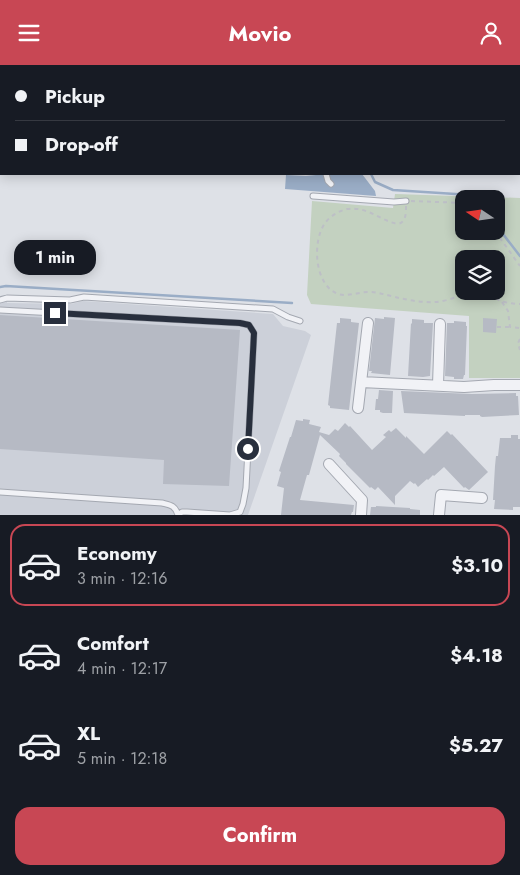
<!DOCTYPE html>
<meta charset="utf-8">
<style>
:root{--surface:#171b24;--page:#242831;--text:#f1f3f6;--muted:#9ea1a6;--line:#363941;--accent:#c84754}
body{margin:0;font-family:Jost,sans-serif;background:var(--page);color:var(--text);height:100vh;display:flex;flex-direction:column;font-size:19px;white-space:nowrap}
*{box-sizing:border-box;margin:0}
p{font-size:16px;color:var(--muted)}
.icon{flex:none;width:28px;height:28px;fill:none;stroke:currentColor;stroke-width:2;stroke-linecap:round;stroke-linejoin:round}
.map{position:relative;height:450px;overflow:hidden}
.drawer{display:flex;flex-direction:column;background:var(--surface);flex:1}
.drawer>*{flex:none}
.hud{position:absolute;left:0px;top:0px;width:520px;height:110px;box-shadow:0 2px 12px #0003;display:grid;align-content:center;height:110px;padding:0 15px;background:var(--surface)}
.needle{width:32px;rotate:283deg}
.controls{position:absolute;left:455px;top:125px;display:grid;gap:10px}
.controls a{display:grid;place-items:center;width:50px;height:50px;border-radius:10px;background:var(--surface);box-shadow:0 2px 12px #0003;font-size:25px}
.end{position:absolute;width:22px;height:22px;margin:-11px;border:6px solid #282f3d;background:#fff;box-shadow:0 0 0 2px #fff}
.from{border-radius:50%}
.bubble{position:absolute;height:35px;border-radius:15px;background:var(--surface);box-shadow:0 2px 12px #0003;font-size:16px;font-weight:700;line-height:35px;text-align:center}
.hud b{display:flex;align-items:center;gap:18px;height:48px;font-size:19px}
.hud b+b{border-top:1px solid var(--line)}
.hud i{width:12px;height:12px;background:var(--text)}
ul{padding:9px 0 0;list-style:none}
li{display:flex;align-items:center;gap:15px;height:82px;margin:0 10px 8px;padding:0 5px;border:2px solid transparent;border-radius:15px}
li div{flex:1}
li b{display:block;font-size:19px}
li em{font-style:normal;font-weight:700}
li.current{border-color:var(--accent)}
li>.icon{width:45px;height:45px;stroke-width:1.5}
.primary-button{display:flex;gap:10px;margin-top:auto;padding:10px 15px}
.primary-button a{flex:1;height:58px;border-radius:15px;background:var(--accent);color:#fff;font-size:20px;font-weight:700;line-height:58px;text-align:center}
header{display:flex;justify-content:space-between;align-items:center;height:65px;padding:0 15px;background:var(--accent);color:#fff;font-size:22px;font-weight:700}
.map>svg:first-child{display:block}
.built{fill:#ccd0d9}
.green{fill:#c3d1c0;fill-rule:evenodd}
.water{fill:#9aadc6}
.lines{fill:none;stroke-linecap:round;stroke-linejoin:round}
.stream{stroke:#9aadc6;stroke-width:2.5}
.building{fill:#b6bac4}
.service-casing{stroke:#a4a8b1;stroke-width:7}
.minor-casing{stroke:#a4a8b1;stroke-width:12}
.path{stroke:#bdbfc6;stroke-width:2;stroke-dasharray:4 4;stroke-linecap:butt}
.service{stroke:#f1f2f6;stroke-width:5}
.minor{stroke:#f1f2f6;stroke-width:10}
.route{stroke:#282f3d;stroke-width:6}
</style>
<header><svg class="icon" aria-label="menu" viewBox="0 0 24 24"><path d="M4 6h16M4 12h16M4 18h16"/></svg>Movio<svg class="icon" aria-label="person" viewBox="0 0 24 24"><circle cx="12" cy="8" r="4"/><path d="M4 21q1-7 8-7t8 7"/></svg></header>
<div class="map">
<svg width="520" height="450" viewBox="0 0 520 450">
<rect width="100%" height="100%" fill="#dee1e7"/>
<!-- built -->
<path class="built" d="M6 230 7 238 71 239 83 236 273 249 283 261 305 266 311 270 248 450H0V231Z"/>
<!-- green -->
<path class="green" d="M395 129 520 133V313H469V251L311 239 307 230 312 136 393 143ZM464 134H496V166H464ZM464 194H496V226H464Z"/>
<!-- water -->
<path class="water" d="M326 109H362L375 126 376 131 285 124 286 110 306 111Z"/>
<g class="lines">
<!-- stream -->
<path class="stream" d="M371 109 375 117 393 125 471 130 476 134
M496 160 520 191
M0 222 6 221 292 238"/>
</g>
<!-- building -->
<path class="building" d="M0 250 240 265 229 421 163 419 164 395 0 384Z
M384 252 395 253 390 310 371 308 372 306H369L375 253 384 254Z
M340 253 351 254V257L359 258 349 345 330 343V341L328 340 337 258H340Z
M483 253 497 254 496 268 483 267Z
M412 254 424 255V258H433L430 311 423 312 408 311 411 258 412 259Z
M454 256 466 257V261H467L465 310H464L463 314H454V312L445 311 447 258H454Z
M379 325 393 326 392 348H383L380 347V345H375L376 334H378Z
M401 326 472 329 516 328V331H518L519 350 482 352 480 351V350H465V351L404 348Z
M303 354 310 355 309 359 321 362 319 367 329 370 335 364 338 366 345 358 349 362 350 361 372 385 386 372 383 370 389 365 391 367 396 363 406 373V371L424 389 447 366 451 370 452 369 488 407 469 425 465 422 464 423 444 402 434 411 433 410 428 415 427 414 418 422 415 418 414 419 410 416 395 431V440L378 422 375 425 371 422 370 423 346 399V398L339 391 340 389 320 370 309 410H307L300 435 354 440 353 447H352L351 450H281L284 423 277 421 281 407 279 406 290 372H291L296 355 303 356Z
M511 370H518V374H520V442H513V445L494 444 495 435H493L495 401 496 391H498L500 373H511Z
M376 441 410 443V444L420 445V450H370L371 442H376Z"/>
<g class="lines">
<!-- service casing -->
<g class="service-casing">
<path id="service" d="M326 109 328 116 331 119
M313 131 394 137 406 136
M0 235 7 233 70 235 84 232 273 244 288 252 300 256
M0 245 240 258 249 260 254 268 246 423 243 439 240 447 230 450 187 447H182L178 450
M0 427 162 438C170 440 175 440 178 450"/>
</g>
<!-- minor casing -->
<g class="minor-casing">
<path id="minor" d="M126 0 128 1
M519 46H520
M361 317 464 322 494 320H520
M438 320 440 259
M358 343 368 258
M329 399 362 435 361 450
M439 450 441 430 482 433"/>
</g>
<!-- path -->
<path class="path" d="M354 0V1
M411 136 464 138
M406 141C406 149 406 157 398 159 380 156 368 141 347 144 339 146 330 151 325 158 312 176 314 220 338 229 348 232 358 227 369 227 378 227 386 230 395 232 408 235 422 238 436 237 451 236 467 226 481 227 488 227 494 233 501 236 507 238 514 239 520 239
M495 166 520 201
M502 237 508 246 510 262 520 263
M497 262H510
M520 274 518 278 520 285"/>
<!-- service -->
<use href="#service" class="service"/>
<!-- minor -->
<use href="#minor" class="minor"/>
</g>
<g class="lines">
<!-- route -->
<path class="route" d="M55 248 240 258 249 260 254 268 248 384"/>
</g>
</svg>
<div class="controls">
<a><svg class="needle" viewBox="-14 -14 28 28"><path d="M0-13l5 13h-10z" fill="#e53935"/><path d="M0 13l5-13h-10z" fill="#9ea1a6"/></svg></a>
<a><svg class="icon" aria-label="layers" viewBox="0 0 24 24"><path d="M12 4l9 5-9 5-9-5zM3 14l9 5 9-5"/></svg></a>
</div>
<i class="end from" style="left:248px;top:384px"></i>
<i class="end" style="left:55px;top:248px"></i>
<div class="bubble" style="left:14px;top:175px;width:82px">1 min</div>
<div class="hud">
<b><i class="from"></i>Pickup</b>
<b><i></i>Drop-off</b>
</div>
</div>
<section class="drawer">
<ul>
<li class="current"><svg class="icon" aria-label="car" viewBox="0 0 24 24"><path d="M5 17H2v-5l4-1 3-4h7l3 4 3 1v5h-3M9 17h6M6 11h13"/><circle cx="7" cy="17" r="2"/><circle cx="17" cy="17" r="2"/></svg><div><b>Economy</b><p>3 min · 12:16</p></div><em>$3.10</em></li>
<li><svg class="icon" aria-label="car" viewBox="0 0 24 24"><path d="M5 17H2v-5l4-1 3-4h7l3 4 3 1v5h-3M9 17h6M6 11h13"/><circle cx="7" cy="17" r="2"/><circle cx="17" cy="17" r="2"/></svg><div><b>Comfort</b><p>4 min · 12:17</p></div><em>$4.18</em></li>
<li><svg class="icon" aria-label="car" viewBox="0 0 24 24"><path d="M5 17H2v-5l4-1 3-4h7l3 4 3 1v5h-3M9 17h6M6 11h13"/><circle cx="7" cy="17" r="2"/><circle cx="17" cy="17" r="2"/></svg><div><b>XL</b><p>5 min · 12:18</p></div><em>$5.27</em></li>
</ul>
<div class="primary-button"><a>Confirm</a></div>
</section>
